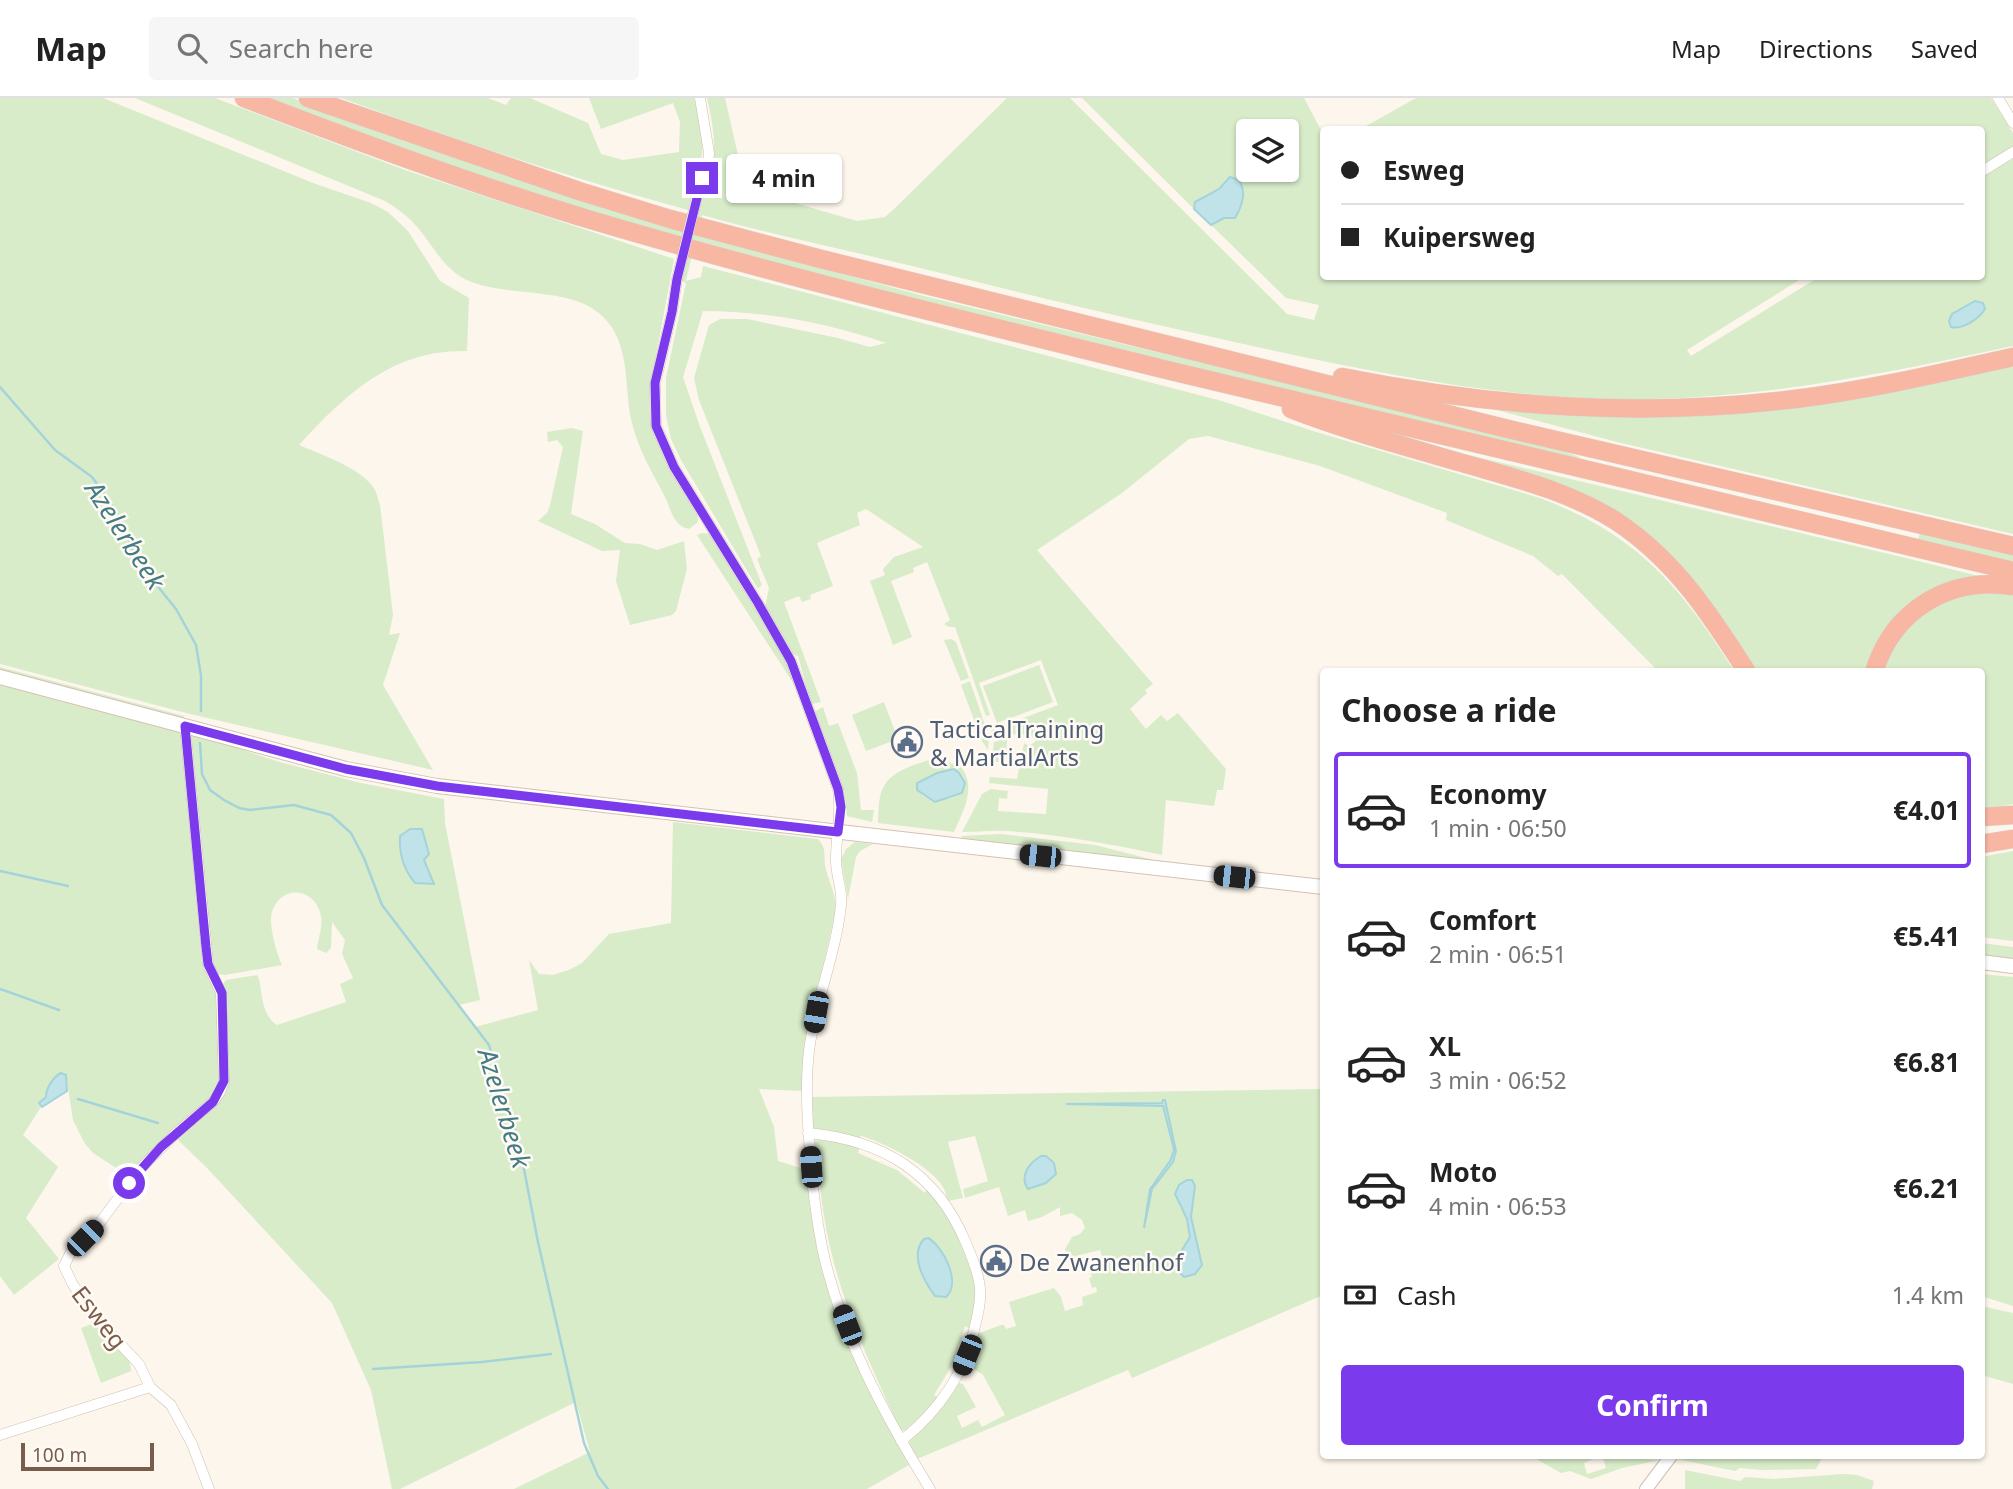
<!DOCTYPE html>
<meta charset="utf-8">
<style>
:root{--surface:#fff;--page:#f6f6f6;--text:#222;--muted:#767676;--line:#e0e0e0;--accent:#7c3aed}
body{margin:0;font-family:"Noto Sans",sans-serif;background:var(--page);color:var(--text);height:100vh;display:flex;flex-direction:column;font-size:26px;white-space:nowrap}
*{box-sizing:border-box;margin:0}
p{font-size:23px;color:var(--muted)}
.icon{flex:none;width:38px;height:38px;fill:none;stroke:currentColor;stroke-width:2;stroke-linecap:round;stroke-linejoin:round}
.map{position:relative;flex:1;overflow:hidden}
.panel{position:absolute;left:1320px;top:570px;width:665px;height:791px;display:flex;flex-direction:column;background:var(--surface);border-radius:7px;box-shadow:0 2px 5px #0004}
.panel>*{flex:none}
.hud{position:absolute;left:1320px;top:28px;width:665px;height:154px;border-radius:7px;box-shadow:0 2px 5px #0004;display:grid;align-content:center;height:154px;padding:0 21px;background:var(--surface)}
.controls{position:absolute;left:1236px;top:21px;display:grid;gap:14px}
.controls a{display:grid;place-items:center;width:63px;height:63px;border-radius:7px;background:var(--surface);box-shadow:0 2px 5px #0004;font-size:35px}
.scale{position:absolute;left:21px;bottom:18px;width:133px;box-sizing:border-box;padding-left:7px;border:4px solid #7a5c4d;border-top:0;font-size:19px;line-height:24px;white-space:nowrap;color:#7a5c4d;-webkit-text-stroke:5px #fffaf3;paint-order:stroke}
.end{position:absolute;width:32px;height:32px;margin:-16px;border:9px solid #7c3aed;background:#fff;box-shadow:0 0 0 4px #fff}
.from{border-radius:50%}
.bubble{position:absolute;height:49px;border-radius:7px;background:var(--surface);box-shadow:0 2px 5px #0004;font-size:23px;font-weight:700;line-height:49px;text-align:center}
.car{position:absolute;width:21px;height:42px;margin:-21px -10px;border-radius:9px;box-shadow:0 0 5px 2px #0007;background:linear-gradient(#222 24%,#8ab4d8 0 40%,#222 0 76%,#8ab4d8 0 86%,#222 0)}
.hud b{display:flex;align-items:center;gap:24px;height:66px;font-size:26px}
.hud b+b{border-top:2px solid var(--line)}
.hud i{width:18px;height:18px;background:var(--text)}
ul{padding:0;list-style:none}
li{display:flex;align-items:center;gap:21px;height:116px;margin:0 14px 10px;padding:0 7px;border:4px solid transparent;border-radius:7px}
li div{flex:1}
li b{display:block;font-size:26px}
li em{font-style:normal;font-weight:700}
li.active{border-color:var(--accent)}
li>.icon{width:63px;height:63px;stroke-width:1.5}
h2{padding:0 21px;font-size:32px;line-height:84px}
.pay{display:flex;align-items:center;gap:18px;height:77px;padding:0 21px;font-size:26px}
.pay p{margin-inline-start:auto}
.cta{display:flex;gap:14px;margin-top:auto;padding:14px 21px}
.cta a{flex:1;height:80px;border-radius:7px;background:var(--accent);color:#fff;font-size:28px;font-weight:700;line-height:80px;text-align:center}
header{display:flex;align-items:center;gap:42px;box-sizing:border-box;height:98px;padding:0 35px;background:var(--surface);border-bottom:2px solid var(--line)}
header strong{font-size:33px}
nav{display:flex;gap:38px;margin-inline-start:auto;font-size:24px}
.search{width:490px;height:63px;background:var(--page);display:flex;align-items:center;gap:18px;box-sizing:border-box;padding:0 24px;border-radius:7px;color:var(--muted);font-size:26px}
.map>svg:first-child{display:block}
.green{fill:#d8ecc9;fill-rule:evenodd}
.water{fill:#bfe3e8;stroke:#a5d3da;stroke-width:2}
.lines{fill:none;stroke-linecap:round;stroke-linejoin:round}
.stream{stroke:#a5d3da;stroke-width:2.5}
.minor-casing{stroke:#d1beb0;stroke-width:11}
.tertiary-casing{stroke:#d1beb0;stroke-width:14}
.secondary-casing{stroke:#d6c0b0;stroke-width:16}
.motorway-casing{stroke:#dad1cd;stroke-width:19}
.minor{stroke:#fff;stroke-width:10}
.tertiary{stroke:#fff;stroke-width:12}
.secondary{stroke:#fff;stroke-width:14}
.motorway{stroke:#f7b7a3;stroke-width:18}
.minor-bridge-casing{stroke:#d1beb0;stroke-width:11;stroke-linecap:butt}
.minor-bridge{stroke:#fff;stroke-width:10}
.route{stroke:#7c3aed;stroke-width:9}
.labels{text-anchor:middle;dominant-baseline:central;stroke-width:5;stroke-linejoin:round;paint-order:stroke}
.service-label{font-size:24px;fill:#4e5e75;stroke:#fffaf3;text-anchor:start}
.street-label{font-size:24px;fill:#7a5c4d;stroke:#fffaf3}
.water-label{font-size:26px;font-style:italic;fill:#437c86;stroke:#fffaf3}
</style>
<header>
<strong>Map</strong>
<div class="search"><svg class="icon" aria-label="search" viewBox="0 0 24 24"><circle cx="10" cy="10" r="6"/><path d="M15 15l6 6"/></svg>Search here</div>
<nav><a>Map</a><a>Directions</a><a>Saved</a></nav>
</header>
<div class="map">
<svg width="2013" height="1391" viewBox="0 0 2013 1391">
<rect width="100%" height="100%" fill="#fdf6ec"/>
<!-- green -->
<path class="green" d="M0 0H103L313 85 371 105 388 114 408 133 440 183 469 200 467 253C393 251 346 296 299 347 320 356 364 371 375 392 377 396 378 402 380 407L393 517 389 537 400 535 383 587 433 672 186 615 0 566Z
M135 0H215L405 72 674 161 651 285 650 318 664 360 697 411 698 424 689 431C673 428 671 411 665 399 652 374 637 349 631 321 625 292 629 260 614 233 587 184 515 202 469 183 445 173 434 149 418 130 409 119 398 111 385 103Z
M260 0H293L329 14 682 132 700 95 707 97C718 65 715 32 707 0H725L738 57 754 58 738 72 731 90 795 105 857 123 885 119 893 112 1007 0H1070L1287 216 1314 222 1319 207 1286 200 1211 127 1224 119 1230 122 1224 84C1216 96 1197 96 1194 111L1082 0H1304L1323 36V178L1804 179 1687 252 1691 258 1819 179 1981 178V79L2013 59V248C1879 277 1746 304 1608 301 1460 297 1316 262 1172 230 1082 210 994 188 904 166 837 150 769 136 702 117L698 137 924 198 1555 350 1582 360 1552 357 853 188 695 144 686 183 701 179 703 168 1222 303 1313 333 1540 400C1638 437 1681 489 1735 574H1659L1562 476 1558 478 1533 458 1446 422 1447 415 1320 368 1208 338 1189 341 1122 395 1037 452 1153 586 1145 592 1147 595 1130 611 1146 631 1161 617 1167 623 1178 615 1226 671 1223 692H1217L1214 708 1166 702 1162 757C1111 746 1059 736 1006 733 991 732 977 734 962 734L982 696 991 691 1008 693 1007 701 999 700 998 713 1046 716 1048 691 989 685 990 679 1017 681 1024 645 1029 648 1036 643 1028 633 1022 638 1008 635 1006 653H1001L999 664H991L994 644 998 643 991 632 1058 607 1041 562 979 585 990 617 986 618 955 529H949L944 526 950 522 927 464 913 470 914 474 891 483 912 539 893 547 870 483 885 477 883 471 894 459 923 449 866 411 857 415 860 427 817 445 833 488 810 497 811 501 802 504 799 498 784 504 821 604 811 606 798 558 792 556 765 509 769 490 757 461 761 458 699 302 694 280 709 227 720 221H747L838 240 870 249 886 245C828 225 764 213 703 213L683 279 699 326 762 487 758 491 681 362 671 341 666 318V280L686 185 680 182 689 143 524 94ZM1248 33H1286V72H1248Z
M341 0H488L506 7 511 0H530L588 25 601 56 623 62 679 54 680 24 673 5 601 31 589 0H694C710 48 701 66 688 112 570 80 455 42 341 0Z
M1416 0H1991L2013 35V50L1981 70V32H1359Z
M2013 263V436L1617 344 1470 305 1654 316Z
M572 330 583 333 571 416 595 426 625 445 640 446 657 452 684 443 687 471 676 513 672 517 630 527 616 483 620 452 602 453 538 423 547 415 550 407 563 349 557 342 548 344 547 334Z
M1426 347 1906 460 1983 479 1941 491 1869 574H1752L1650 443Z
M1921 432 2013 455V467L1917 444Z
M702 435 711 436 786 560 799 594 697 437Z
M1970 494 2013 495V706L2000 709 1981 710V574H1882C1892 548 1908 523 1933 509 1944 502 1958 499 1970 494Z
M951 541 956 544 969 580 961 583 944 542Z
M1039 567 1053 604 997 625 983 588Z
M0 569 184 618V623L0 575Z
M970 583 989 639 988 652 982 643 961 587Z
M0 584 174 630 181 635 200 815 218 892 222 981 212 1000 132 1076 116 1070 93 1055 85 1046 73 1022 66 977 54 981C48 990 46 999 39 1007L41 1009 23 1037 58 1069 26 1120 59 1161 14 1197 0 1178Z
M884 604 898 641 866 653 852 617Z
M823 609 829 628 838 625 857 675 861 712H874L872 724 847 718 845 702 814 614Z
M196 636 276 663 361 685 444 701 445 725 480 902 459 907 475 929 538 912 529 862 539 876 553 877 571 871 582 865 609 836 671 825 673 724 818 741C826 749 824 756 825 767 828 783 836 795 836 811L805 949 803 993 759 991 774 1029 778 1063 807 1072 854 1258 869 1293 909 1367 867 1391H514L590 1354 576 1304 400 1391H392L371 1292 332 1205 208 1071 176 1040 216 1003 226 935 223 886 226 882 257 877 259 881C262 896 262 918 277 927L346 904 340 886 353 880 342 856 345 842 332 824 331 850 326 855 317 851C318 840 323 829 321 818 316 790 281 785 272 814 268 827 277 856 282 867L225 877 216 876 210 867 190 640Z
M939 661 961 669C977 689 963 714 954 734L878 725C879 693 880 681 911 668 920 665 929 661 939 661ZM963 680 965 685 957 698C942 702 923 707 916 687Z
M1000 736 1095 747 1154 762 1182 765 1178 768 964 743 961 738Z
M855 744 873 746 860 753 856 759 848 801 841 761 846 751Z
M2013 753V843L1981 839V759Z
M1981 845 2013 849V862L1981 858Z
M1981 876 2013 879V1208L1981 1198Z
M1323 991V1197L1132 1280 1128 1272 917 1361 909 1345 911 1339 958 1285 963 1286 976 1309 957 1318 962 1330 978 1322 982 1329 1005 1317 983 1277 971 1269 972 1267 968 1264 977 1236 1001 1227H1004L1006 1231 1016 1228 1009 1204 1054 1190 1061 1199 1065 1213 1083 1207 1082 1199 1097 1194 1096 1189 1092 1190 1089 1180 1092 1179 1090 1172 1095 1170 1093 1164 1103 1161 1100 1152 1068 1160 1065 1151 1072 1139 1080 1136 1085 1130 1082 1122 1072 1115 1060 1118V1109L1042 1119 1028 1123 1025 1112 1008 1118 999 1089 965 1100 963 1091 988 1083 975 1038 948 1044 963 1100 948 1103C946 1100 946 1096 945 1093 936 1070 883 1044 861 1038L858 1042 821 1033 812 1029V999ZM1165 1002 1176 1053 1175 1060 1152 1091 1145 1128 1151 1087 1170 1063 1174 1052 1163 1008 1067 1006 1162 1005ZM1194 1088 1191 1119 1199 1151 1198 1174 1189 1178 1178 1157 1190 1139 1187 1121 1179 1108Z
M820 1040 860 1048 858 1055 897 1072 925 1095 928 1088 952 1121 975 1181 977 1206 972 1232 965 1228 954 1264 934 1297 941 1301 908 1333 900 1332C875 1276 848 1221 833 1161 823 1123 819 1083 815 1044ZM928 1140 938 1148 947 1165 935 1198 925 1183 918 1155Z
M1981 1208 2013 1215V1286L1981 1277Z
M97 1224C108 1237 132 1256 131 1273L101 1285 81 1230Z
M1531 1358H1601L1584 1365 1587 1376 1606 1370 1603 1360 1607 1358 1660 1362 1622 1370 1591 1381 1570 1373 1561 1375Z
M1675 1358H1823L1816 1371 1761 1372 1740 1370 1735 1373 1677 1361 1674 1360Z
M1685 1372 1740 1383 1745 1379 1774 1381 1843 1376 1857 1377 1874 1383 1872 1391H1685Z"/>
<!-- water -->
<path class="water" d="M1230 79 1239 82C1247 95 1242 108 1235 120H1224L1211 127 1194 111 1195 104 1219 91Z
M1975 203 1983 205 1985 211C1979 221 1962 232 1951 229L1949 223 1952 216Z
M954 671 959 675 965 685 962 695 935 704 917 692V685L937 675Z
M410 731H422L429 756 424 762 434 786 415 785C404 772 399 755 400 738Z
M61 975 66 977 67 993 42 1009 39 1005 46 999C46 990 53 979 61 975Z
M1163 1002H1165L1176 1053 1173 1064 1152 1091 1144 1130 1150 1091 1170 1063 1174 1052 1163 1008 1066 1006 1162 1005Z
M1041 1058H1046L1054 1065 1056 1076 1046 1085 1028 1091C1019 1078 1029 1065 1041 1058Z
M1187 1082H1192L1195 1088 1191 1119 1202 1167 1195 1176 1184 1179 1180 1175 1177 1160 1190 1139 1187 1121 1175 1096 1179 1087Z
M924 1141 928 1140C943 1148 962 1185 946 1199L935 1198C924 1183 909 1157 924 1141Z"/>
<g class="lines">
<!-- stream -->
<path class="stream" d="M0 289 55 352 92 379 108 401 122 425 138 464 176 511 196 547 201 578V613
M200 645 202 676 210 692 224 702 239 710 250 712 294 707 331 717 351 735 364 760 382 807 489 947 519 1045 538 1144 584 1345 598 1378 608 1391
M0 773 68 788
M0 891 59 912
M78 1001 158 1025
M373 1271 482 1264 551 1256"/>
<!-- minor casing -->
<g class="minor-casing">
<path id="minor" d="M1998 0 2013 25
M1981 74 2013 54
M698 95 708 66 709 55 700 0
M677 181 672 214 655 286 656 328 674 369 758 505 791 563 838 691C842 715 836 737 836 760 835 776 843 791 841 807 836 857 815 903 809 953 805 986 807 1020 810 1054 812 1086 816 1118 822 1149 840 1235 884 1316 930 1391
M185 628 208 866 221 895 224 983 220 994 213 1004 176 1035 140 1071 98 1127 72 1152 64 1168 72 1185 92 1216 139 1266 150 1289 171 1307 192 1346 209 1391
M808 1035C883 1042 937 1075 966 1145 972 1159 979 1176 980 1191 981 1204 978 1216 975 1228 965 1276 939 1313 901 1343
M0 1337 150 1289"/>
</g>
<!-- tertiary casing -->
<g class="tertiary-casing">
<path id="tertiary" d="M1646 1391 1671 1358"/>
</g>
<!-- secondary casing -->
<g class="secondary-casing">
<path id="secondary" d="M0 579 346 671 437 688 1323 789
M1981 864 2013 868"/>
</g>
<!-- motorway casing -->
<g class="motorway-casing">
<path id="motorway" d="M244 0C359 44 474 87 591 122 783 179 977 225 1171 273 1451 341 1732 407 2013 473
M308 0 579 93 670 121 817 160 1508 331 2013 448
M1342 279C1493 309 1641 320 1795 301 1868 292 1941 275 2013 259
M1291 311C1350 334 1412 350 1473 368 1522 382 1572 395 1616 423 1675 462 1710 516 1747 574
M1874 574C1893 512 1949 478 2013 488
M1981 719 2013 717
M1981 746 2013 741"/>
</g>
<!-- minor -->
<use href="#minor" class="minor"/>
<!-- tertiary -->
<use href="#tertiary" class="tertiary"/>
<!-- secondary -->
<use href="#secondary" class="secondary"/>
<!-- motorway -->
<use href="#motorway" class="motorway"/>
<!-- minor-bridge casing -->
<g class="minor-bridge-casing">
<path id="minor-bridge" d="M677 181 698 95"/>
</g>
<!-- minor-bridge -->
<use href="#minor-bridge" class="minor-bridge"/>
</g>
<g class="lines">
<!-- route -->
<path class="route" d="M129 1085 161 1049 213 1004 224 983 222 895 208 866 206 849 185 628 346 671 437 688 838 734 841 709 838 691 791 563 758 505 674 369 656 328 655 285 672 214 677 181 702 80"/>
</g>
<!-- icons -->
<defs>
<g id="civic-ring" transform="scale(1.575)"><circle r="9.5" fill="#fffaf3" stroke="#5c6f8a" stroke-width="1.5"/><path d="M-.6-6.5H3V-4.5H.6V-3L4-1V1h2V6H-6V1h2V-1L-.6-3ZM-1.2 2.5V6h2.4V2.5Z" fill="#5c6f8a"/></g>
</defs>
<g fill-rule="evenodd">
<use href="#civic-ring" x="907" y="644"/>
<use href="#civic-ring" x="996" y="1163"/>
</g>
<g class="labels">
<!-- service labels -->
<g class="service-label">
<text x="930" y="630">TacticalTraining<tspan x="930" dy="28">&amp; MartialArts</tspan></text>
<text x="1019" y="1163">De Zwanenhof</text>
</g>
<!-- street labels -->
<g class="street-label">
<text transform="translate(100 1219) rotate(52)">Esweg</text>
</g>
<!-- water labels -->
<g class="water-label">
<text transform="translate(126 437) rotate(57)">Azelerbeek</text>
<text transform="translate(505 1010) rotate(73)">Azelerbeek</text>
</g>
</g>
</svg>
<div class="controls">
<a><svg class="icon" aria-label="layers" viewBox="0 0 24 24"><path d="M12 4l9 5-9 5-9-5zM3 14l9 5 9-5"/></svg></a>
</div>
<div class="scale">100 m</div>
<i class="end from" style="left:129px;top:1085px"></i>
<i class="end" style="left:702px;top:80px"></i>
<div class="bubble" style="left:726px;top:56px;width:116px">4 min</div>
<i class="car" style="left:1040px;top:758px;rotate:276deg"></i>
<i class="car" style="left:1234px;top:779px;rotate:276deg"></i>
<i class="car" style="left:816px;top:914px;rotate:190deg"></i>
<i class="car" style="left:811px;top:1069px;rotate:356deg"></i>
<i class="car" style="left:85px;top:1140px;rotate:45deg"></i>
<i class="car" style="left:847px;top:1227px;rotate:339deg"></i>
<i class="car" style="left:967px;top:1257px;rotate:202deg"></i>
<div class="hud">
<b><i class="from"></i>Esweg</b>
<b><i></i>Kuipersweg</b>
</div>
<section class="panel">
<h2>Choose a ride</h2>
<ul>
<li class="active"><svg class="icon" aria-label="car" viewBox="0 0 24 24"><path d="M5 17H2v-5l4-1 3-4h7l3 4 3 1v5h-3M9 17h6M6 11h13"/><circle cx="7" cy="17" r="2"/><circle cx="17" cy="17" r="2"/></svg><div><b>Economy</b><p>1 min · 06:50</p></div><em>€4.01</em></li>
<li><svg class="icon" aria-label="car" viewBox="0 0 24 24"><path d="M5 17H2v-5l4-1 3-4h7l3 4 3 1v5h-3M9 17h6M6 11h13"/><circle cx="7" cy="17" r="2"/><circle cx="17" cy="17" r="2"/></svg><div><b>Comfort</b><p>2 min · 06:51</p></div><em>€5.41</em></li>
<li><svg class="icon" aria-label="car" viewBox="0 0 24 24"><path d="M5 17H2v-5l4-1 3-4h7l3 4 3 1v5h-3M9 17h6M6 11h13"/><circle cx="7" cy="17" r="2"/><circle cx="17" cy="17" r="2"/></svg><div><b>XL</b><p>3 min · 06:52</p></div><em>€6.81</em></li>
<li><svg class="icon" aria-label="car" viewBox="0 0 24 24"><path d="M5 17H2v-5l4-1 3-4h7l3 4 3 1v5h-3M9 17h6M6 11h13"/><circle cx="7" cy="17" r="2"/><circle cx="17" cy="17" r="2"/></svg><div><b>Moto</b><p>4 min · 06:53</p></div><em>€6.21</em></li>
</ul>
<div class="pay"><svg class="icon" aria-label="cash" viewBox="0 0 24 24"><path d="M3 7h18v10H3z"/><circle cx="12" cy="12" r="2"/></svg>Cash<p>1.4 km</p></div>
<div class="cta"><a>Confirm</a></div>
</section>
</div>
